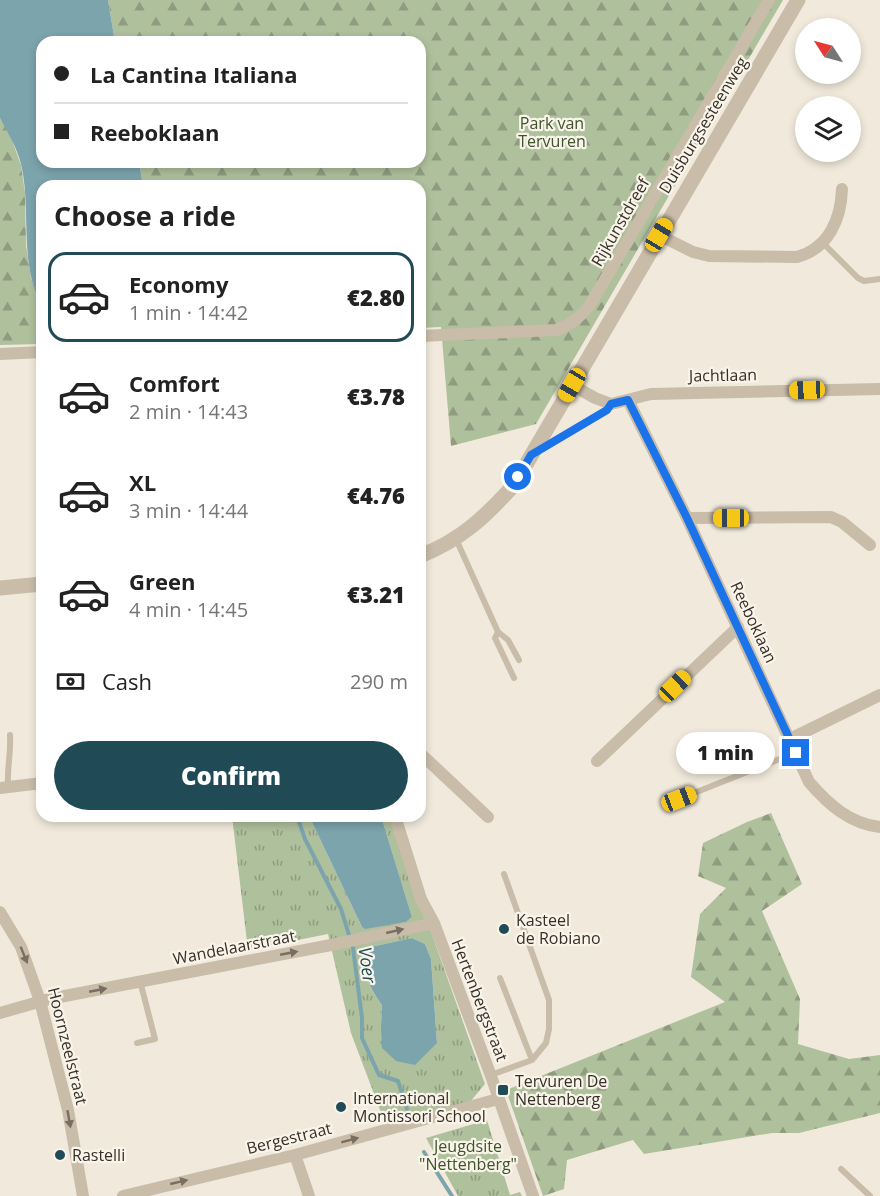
<!DOCTYPE html>
<meta charset="utf-8">
<style>
:root{--surface:#fff;--page:#f6f6f6;--text:#222;--muted:#767676;--line:#e0e0e0;--accent:#204b56}
body{margin:0;font-family:"Open Sans",sans-serif;background:var(--page);color:var(--text);height:100vh;display:flex;flex-direction:column;font-size:22px;white-space:nowrap}
*{box-sizing:border-box;margin:0}
p{font-size:20px;color:var(--muted)}
.icon{flex:none;width:33px;height:33px;fill:none;stroke:currentColor;stroke-width:2;stroke-linecap:round;stroke-linejoin:round}
.map{position:relative;flex:1;overflow:hidden}
.details{position:absolute;left:36px;top:180px;width:390px;height:642px;display:flex;flex-direction:column;background:var(--surface);border-radius:18px;box-shadow:0 3px 9px #0003}
.details>*{flex:none}
.guide{position:absolute;left:36px;top:36px;width:390px;height:132px;border-radius:18px;box-shadow:0 3px 9px #0003;display:grid;align-content:center;height:132px;padding:0 18px;background:var(--surface)}
.needle{width:39px;rotate:306deg}
.buttons{position:absolute;left:795px;top:18px;display:grid;gap:12px}
.buttons a{display:grid;place-items:center;width:66px;height:66px;border-radius:50%;background:var(--surface);box-shadow:0 3px 9px #0003;font-size:30px}
.end{position:absolute;width:27px;height:27px;margin:-14px;border:8px solid #1a73e8;background:#fff;box-shadow:0 0 0 3px #fff}
.from{border-radius:50%}
.bubble{position:absolute;height:42px;border-radius:21px;background:var(--surface);box-shadow:0 3px 9px #0003;font-size:20px;font-weight:800;line-height:42px;text-align:center}
.car{position:absolute;width:18px;height:36px;margin:-18px -9px;border-radius:8px;box-shadow:0 0 4px 2px #0007;background:linear-gradient(#f5c518 24%,#345 0 40%,#f5c518 0 76%,#345 0 86%,#f5c518 0)}
.guide b{display:flex;align-items:center;gap:21px;height:57px;font-size:22px}
.guide b+b{border-top:2px solid var(--line)}
.guide i{width:15px;height:15px;background:var(--text)}
ul{padding:0;list-style:none}
li{display:flex;align-items:center;gap:18px;height:90px;margin:0 12px 9px;padding:0 6px;border:3px solid transparent;border-radius:18px}
li div{flex:1}
li b{display:block;font-size:22px}
li em{font-style:normal;font-weight:800}
li.on{border-color:var(--accent)}
li>.icon{width:54px;height:54px;stroke-width:1.5}
h2{padding:0 18px;font-size:27px;line-height:72px}
.pay{display:flex;align-items:center;gap:15px;height:66px;padding:0 18px;font-size:22px}
.pay p{margin-inline-start:auto}
.button{display:flex;gap:12px;margin-top:auto;padding:12px 18px}
.button a{flex:1;height:69px;border-radius:36px;background:var(--accent);color:#fff;font-size:24px;font-weight:800;line-height:69px;text-align:center}
.map>svg:first-child{display:block}
.grass{fill:url(#grass-tufts);fill-rule:evenodd}
.forest{fill:url(#forest-firs)}
.water{fill:#7ca4ad}
.lines{fill:none;stroke-linecap:round;stroke-linejoin:round}
.stream{stroke:#7ca4ad;stroke-width:4}
.service{stroke:#c9bca9;stroke-width:6}
.minor{stroke:#c9bca9;stroke-width:12}
.tertiary{stroke:#c9bca9;stroke-width:15}
.oneway{fill:#786e62}
.route{stroke:#1a73e8;stroke-width:8}
.poi-dot{fill:#204b56;stroke:#f9f4e9;stroke-width:2}
.labels{text-anchor:middle;dominant-baseline:central;stroke-width:4.5;stroke-linejoin:round;paint-order:stroke}
.park-label{font-size:16px;fill:#40532d;stroke:#f9f4e9}
.street-label{font-size:16px;fill:#362f28;stroke:#f9f4e9}
.poi-label{font-size:16px;fill:#362f28;stroke:#f9f4e9;text-anchor:start}
.water-label{font-size:18px;font-style:italic;fill:#204b56;stroke:#f9f4e9}
</style>
<div class="map">
<svg width="880" height="1196" viewBox="0 0 880 1196">
<defs>
<pattern id="grass-tufts" width="24" height="20" patternUnits="userSpaceOnUse" patternTransform="scale(1.5)"><rect width="24" height="20" fill="#afc09d"/><path d="M3 7l-1-3M5 7V3M7 7l1-3M15 17l-1-3M17 17v-4M19 17l1-3" fill="none" stroke="#8f9c80"/></pattern>
<pattern id="forest-firs" width="22" height="20" patternUnits="userSpaceOnUse" patternTransform="scale(1.5)"><rect width="22" height="20" fill="#afc09d"/><path d="M5 1l3.5 6h-7zM16 11l3.5 6h-7z" fill="#8f9c80"/></pattern>
</defs>
<rect width="100%" height="100%" fill="#f1eadc"/>
<!-- grass -->
<path class="grass" d="M232 816H309L362 927 406 922 412 917 381 816H390L485 1084 470 1102 385 1123 351 1033 328 934 248 950ZM412 938 425 944 431 959 437 1043 381 1026 382 1005C367 985 363 973 366 948Z
M487 1120 510 1195 520 1192 522 1196H458L426 1138Z"/>
<!-- forest -->
<path class="forest" d="M108 0H783L536 424 451 446 441 327 420 328V186H143L139 162H420V42H115Z
M0 118 9 132 21 165 25 193 26 245 31 278 42 306V344L0 345Z
M771 813 802 884 762 911 800 999 798 1044 849 1059 880 1055V1113L799 1133H772L644 1154 633 1140 567 1160 564 1189 543 1196 506 1090 725 1002 691 977 700 914 726 888 698 876 703 843 747 822Z"/>
<!-- water -->
<path class="water" d="M0 0H108L115 42H42V162H139L143 186H42V306C18 262 32 211 21 164 17 148 8 133 0 118Z
M731 750 735 758 718 767 714 758Z
M309 816H381L412 917 406 922 365 929 362 927Z
M412 938 425 944 431 959 437 1043 415 1065 396 1061 382 1048 381 1026 382 1005C368 986 362 972 366 948Z"/>
<g class="lines">
<!-- stream -->
<path class="stream" d="M297 816 305 839 341 909 353 948 362 1018V1038L379 1075 398 1081 407 1109
M424 1152 452 1196"/>
<!-- service -->
<path class="service" d="M823 243 858 278 864 281 880 279
M539 450 607 410 611 404
M456 539 498 632 508 640 519 660
M498 632 495 638 514 678
M8 786C7 768 11 753 10 735
M679 799 795 753
M500 978 532 1060
M137 1043 155 1039 140 981
M491 1075 532 1060 546 1043 549 1029V1000L504 874
M841 1169 870 1196"/>
<!-- minor -->
<path class="minor" d="M659 235 693 252 709 256 797 257C829 248 841 219 842 189
M420 336 556 330C571 325 580 317 590 305L769 0
M0 354 42 352
M572 385 595 398 611 404 651 394 880 389
M628 400 687 518 809 782C828 804 850 824 880 827
M687 518 831 517 842 522 870 545
M790 739 880 695
M420 753 488 817
M597 761 738 627
M0 788 42 783
M395 816 421 899 434 923 491 1076 533 1196
M0 912 21 947 40 1001 68 1110 83 1196
M0 1013 49 999 331 945 434 923
M295 1155 309 1196
M123 1196 295 1155 498 1099"/>
<!-- tertiary -->
<path class="tertiary" d="M420 556C461 540 485 517 514 485L798 0
M0 588 42 584"/>
</g>
<!-- one-way arrows -->
<defs><path id="oneway-solid" d="M-6-.8H1V-3.2L6.5 0L1 3.2V.8H-6Z" transform="scale(1.5)"/></defs>
<g class="oneway">
<use href="#oneway-solid" transform="translate(395 931) rotate(-13)"/>
<use href="#oneway-solid" transform="translate(289 953) rotate(-11)"/>
<use href="#oneway-solid" transform="translate(24 955) rotate(68)"/>
<use href="#oneway-solid" transform="translate(98 990) rotate(-11)"/>
<use href="#oneway-solid" transform="translate(69 1119) rotate(80)"/>
<use href="#oneway-solid" transform="translate(350 1140) rotate(-15)"/>
<use href="#oneway-solid" transform="translate(179 1182) rotate(-13)"/>
</g>
<g class="lines">
<!-- route -->
<path class="route" d="M518 477 531 455 607 410 611 404 628 400 687 518 796 753"/>
</g>
<!-- markers -->
<g class="poi-dot">
<circle cx="504" cy="929" r="6"/>
<rect x="497" y="1084" width="12" height="12" rx="3"/>
<circle cx="341" cy="1107" r="6"/>
<circle cx="60" cy="1155" r="6"/>
</g>
<g class="labels">
<!-- park labels -->
<g class="park-label">
<text x="552" y="123">Park van<tspan x="552" dy="18">Tervuren</tspan></text>
<text x="468" y="1146">Jeugdsite<tspan x="468" dy="18">"Nettenberg"</tspan></text>
</g>
<!-- street labels -->
<g class="street-label">
<text transform="translate(703 125) rotate(-59)">Duisburgsesteenweg</text>
<text transform="translate(620 222) rotate(-60)">Rijkunstdreef</text>
<text transform="translate(723 375) rotate(-1)">Jachtlaan</text>
<text transform="translate(754 622) rotate(65)">Reeboklaan</text>
<text transform="translate(234 947) rotate(-11)">Wandelaarstraat</text>
<text transform="translate(480 1000) rotate(69)">Hertenbergstraat</text>
<text transform="translate(68 1046) rotate(76)">Hoornzeelstraat</text>
<text transform="translate(289 1138) rotate(-14)">Bergestraat</text>
</g>
<!-- poi labels -->
<g class="poi-label">
<text x="516" y="920">Kasteel<tspan x="516" dy="18">de Robiano</tspan></text>
<text x="515" y="1081">Tervuren De<tspan x="515" dy="18">Nettenberg</tspan></text>
<text x="353" y="1098">International<tspan x="353" dy="18">Montissori School</tspan></text>
<text x="72" y="1155">Rastelli</text>
</g>
<!-- water labels -->
<g class="water-label">
<text transform="translate(368 965) rotate(82)">Voer</text>
</g>
</g>
</svg>
<div class="buttons">
<a><svg class="needle" viewBox="-14 -14 28 28"><path d="M0-13l5 13h-10z" fill="#e53935"/><path d="M0 13l5-13h-10z" fill="#767676"/></svg></a>
<a><svg class="icon" aria-label="layers" viewBox="0 0 24 24"><path d="M12 4l9 5-9 5-9-5zM3 14l9 5 9-5"/></svg></a>
</div>
<i class="end from" style="left:518px;top:477px"></i>
<i class="end" style="left:796px;top:753px"></i>
<div class="bubble" style="left:676px;top:732px;width:99px">1 min</div>
<i class="car" style="left:659px;top:235px;rotate:31deg"></i>
<i class="car" style="left:572px;top:385px;rotate:210deg"></i>
<i class="car" style="left:807px;top:390px;rotate:268deg"></i>
<i class="car" style="left:731px;top:518px;rotate:270deg"></i>
<i class="car" style="left:675px;top:686px;rotate:46deg"></i>
<i class="car" style="left:679px;top:799px;rotate:69deg"></i>
<div class="guide">
<b><i class="from"></i>La Cantina Italiana</b>
<b><i></i>Reeboklaan</b>
</div>
<section class="details">
<h2>Choose a ride</h2>
<ul>
<li class="on"><svg class="icon" aria-label="car" viewBox="0 0 24 24"><path d="M5 17H2v-5l4-1 3-4h7l3 4 3 1v5h-3M9 17h6M6 11h13"/><circle cx="7" cy="17" r="2"/><circle cx="17" cy="17" r="2"/></svg><div><b>Economy</b><p>1 min · 14:42</p></div><em>€2.80</em></li>
<li><svg class="icon" aria-label="car" viewBox="0 0 24 24"><path d="M5 17H2v-5l4-1 3-4h7l3 4 3 1v5h-3M9 17h6M6 11h13"/><circle cx="7" cy="17" r="2"/><circle cx="17" cy="17" r="2"/></svg><div><b>Comfort</b><p>2 min · 14:43</p></div><em>€3.78</em></li>
<li><svg class="icon" aria-label="car" viewBox="0 0 24 24"><path d="M5 17H2v-5l4-1 3-4h7l3 4 3 1v5h-3M9 17h6M6 11h13"/><circle cx="7" cy="17" r="2"/><circle cx="17" cy="17" r="2"/></svg><div><b>XL</b><p>3 min · 14:44</p></div><em>€4.76</em></li>
<li><svg class="icon" aria-label="car" viewBox="0 0 24 24"><path d="M5 17H2v-5l4-1 3-4h7l3 4 3 1v5h-3M9 17h6M6 11h13"/><circle cx="7" cy="17" r="2"/><circle cx="17" cy="17" r="2"/></svg><div><b>Green</b><p>4 min · 14:45</p></div><em>€3.21</em></li>
</ul>
<div class="pay"><svg class="icon" aria-label="cash" viewBox="0 0 24 24"><path d="M3 7h18v10H3z"/><circle cx="12" cy="12" r="2"/></svg>Cash<p>290 m</p></div>
<div class="button"><a>Confirm</a></div>
</section>
</div>
